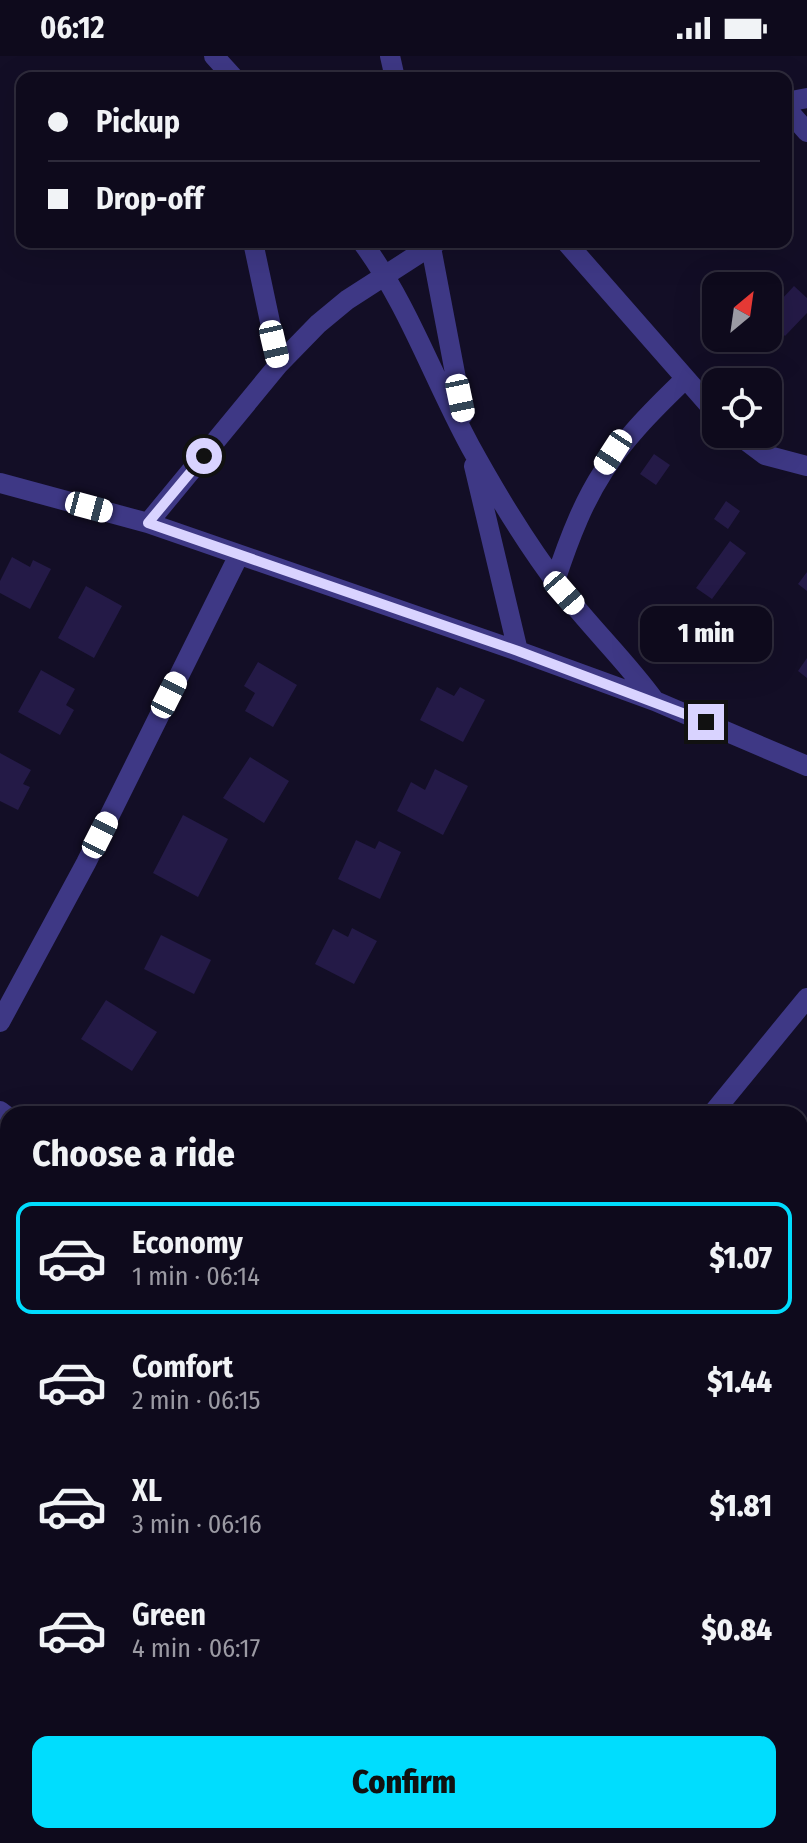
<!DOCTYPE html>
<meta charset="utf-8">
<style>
:root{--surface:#0e0a1c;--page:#1c1829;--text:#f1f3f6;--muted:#9b9aa3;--line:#2e2b3b;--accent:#00ddfe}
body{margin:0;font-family:"Fira Sans Condensed",sans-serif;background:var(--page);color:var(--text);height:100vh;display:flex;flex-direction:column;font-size:30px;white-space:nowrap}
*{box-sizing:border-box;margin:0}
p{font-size:26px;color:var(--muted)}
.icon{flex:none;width:44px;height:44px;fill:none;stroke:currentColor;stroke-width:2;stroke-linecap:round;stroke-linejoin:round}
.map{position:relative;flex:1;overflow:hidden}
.drawer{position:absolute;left:0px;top:1050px;width:808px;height:738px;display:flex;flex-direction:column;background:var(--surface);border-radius:24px 24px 0 0;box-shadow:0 8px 32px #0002,0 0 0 2px var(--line)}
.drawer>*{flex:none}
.top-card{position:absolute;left:16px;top:16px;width:776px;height:176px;border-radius:16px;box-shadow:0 8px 32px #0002,0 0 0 2px var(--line);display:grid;align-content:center;height:176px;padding:0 32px;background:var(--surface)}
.needle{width:52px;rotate:29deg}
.controls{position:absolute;left:702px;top:216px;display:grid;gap:16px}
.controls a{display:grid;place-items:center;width:80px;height:80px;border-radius:16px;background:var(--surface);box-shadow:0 8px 32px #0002,0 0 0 2px var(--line);font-size:40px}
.end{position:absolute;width:36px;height:36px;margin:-18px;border:10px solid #d9d3ff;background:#111;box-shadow:0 0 0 4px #111}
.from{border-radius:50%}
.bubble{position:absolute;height:56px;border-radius:16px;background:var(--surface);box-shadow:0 8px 32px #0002,0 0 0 2px var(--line);font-size:26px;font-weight:800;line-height:56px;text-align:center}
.car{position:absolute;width:24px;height:48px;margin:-24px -12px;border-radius:10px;box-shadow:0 0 6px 2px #0007;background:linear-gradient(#fff 24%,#345 0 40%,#fff 0 76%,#345 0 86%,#fff 0)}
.top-card b{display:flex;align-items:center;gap:28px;height:76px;font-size:30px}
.top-card b+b{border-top:2px solid var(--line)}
.top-card i{width:20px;height:20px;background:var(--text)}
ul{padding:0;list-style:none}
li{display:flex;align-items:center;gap:24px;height:112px;margin:0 16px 12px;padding:0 16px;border:4px solid transparent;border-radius:16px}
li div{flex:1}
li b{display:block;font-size:30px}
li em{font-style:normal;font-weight:800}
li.current{border-color:var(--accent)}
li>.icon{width:72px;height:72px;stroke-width:1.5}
h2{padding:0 32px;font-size:36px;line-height:96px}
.action{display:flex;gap:16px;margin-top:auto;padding:16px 32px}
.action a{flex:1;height:92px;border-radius:16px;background:var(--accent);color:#111;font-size:32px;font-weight:800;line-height:92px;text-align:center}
.status{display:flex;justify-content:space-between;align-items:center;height:56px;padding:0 40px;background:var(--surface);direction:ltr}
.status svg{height:22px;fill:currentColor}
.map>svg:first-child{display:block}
.building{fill:#241a47}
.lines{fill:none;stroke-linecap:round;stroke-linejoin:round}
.minor{stroke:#3e3885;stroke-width:20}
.route{stroke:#d9d3ff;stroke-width:10}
</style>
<div class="status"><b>06:12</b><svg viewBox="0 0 49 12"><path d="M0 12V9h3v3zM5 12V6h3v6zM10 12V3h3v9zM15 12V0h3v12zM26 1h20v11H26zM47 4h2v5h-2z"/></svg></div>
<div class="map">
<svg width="807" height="1787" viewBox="0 0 807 1787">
<rect width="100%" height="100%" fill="#130e26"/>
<!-- building -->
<path class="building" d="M794 230 807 242V257L785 280 768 264V258Z
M654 398 670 409 656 429 640 418Z
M726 445 740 455 728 473 714 463Z
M730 485 746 497 712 543 696 532Z
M12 501 30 511 33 504 51 513 30 553 0 537V525Z
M807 516V535L798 528Z
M86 530 122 550 94 602 58 582Z
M807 602V622L798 615Z
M258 606 297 629 273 671 245 655 255 637 244 630Z
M41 614 75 633 66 649 74 654 60 679 18 656Z
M437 631 454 640 460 631 485 644 463 686 420 664Z
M0 697 31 714 23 728 30 731 18 754 0 745Z
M250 701 289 725 264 767 223 742Z
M435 713 468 730 443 779 397 755 411 726 425 734Z
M183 759 228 783 198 841 153 817Z
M356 784 375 793 379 785 401 796 380 843 338 823Z
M352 872 377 885 354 928 315 908 333 873 348 881Z
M161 879 211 904 194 938 144 913Z
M106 944 157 976 132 1015 81 983Z
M0 1121H8V1159H0Z
M800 1344 807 1349V1391L800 1386Z
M0 1397 8 1402V1456L0 1452Z
M463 1780H502V1785L463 1782Z"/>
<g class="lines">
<!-- minor -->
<path class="minor" d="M214 0 234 22
M390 0 395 22
M786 46 807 42
M786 52 807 76
M253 186 279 308
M362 186C408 248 433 322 470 390 497 439 527 489 561 533 591 572 626 605 655 645
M430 186 463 359
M566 186 716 357
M737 378 765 399 807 410
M474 410 518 595
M0 427 148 467 518 595 655 645 807 710
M148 467 279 308 318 268 347 244 437 186
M555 525C587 428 610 395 684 324
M0 966 86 807 239 499
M0 1055 8 1061
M712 1058 807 942
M806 1529 807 1527
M0 1654 8 1646
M800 1708 807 1709
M617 1780 618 1787"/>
</g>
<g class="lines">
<!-- route -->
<path class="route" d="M204 400 148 467 518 595 706 666"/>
</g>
</svg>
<div class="controls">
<a><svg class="needle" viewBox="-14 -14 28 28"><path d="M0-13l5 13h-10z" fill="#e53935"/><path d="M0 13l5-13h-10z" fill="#9b9aa3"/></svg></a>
<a><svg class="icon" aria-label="locate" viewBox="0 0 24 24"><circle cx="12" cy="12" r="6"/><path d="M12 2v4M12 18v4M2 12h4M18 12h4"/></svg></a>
</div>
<i class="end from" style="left:204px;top:400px"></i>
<i class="end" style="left:706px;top:666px"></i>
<div class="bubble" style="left:640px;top:550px;width:132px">1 min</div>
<i class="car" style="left:274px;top:288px;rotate:167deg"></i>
<i class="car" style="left:460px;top:342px;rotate:168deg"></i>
<i class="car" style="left:613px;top:396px;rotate:213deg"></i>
<i class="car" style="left:89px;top:451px;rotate:105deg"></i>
<i class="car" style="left:564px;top:537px;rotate:139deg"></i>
<i class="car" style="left:169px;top:639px;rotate:27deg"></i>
<i class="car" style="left:100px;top:779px;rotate:27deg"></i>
<div class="top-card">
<b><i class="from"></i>Pickup</b>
<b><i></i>Drop-off</b>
</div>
<section class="drawer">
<h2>Choose a ride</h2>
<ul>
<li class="current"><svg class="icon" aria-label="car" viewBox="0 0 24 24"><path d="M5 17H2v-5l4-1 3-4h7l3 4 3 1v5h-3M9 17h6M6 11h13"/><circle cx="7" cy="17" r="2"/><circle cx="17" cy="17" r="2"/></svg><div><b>Economy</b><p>1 min · 06:14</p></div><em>$1.07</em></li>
<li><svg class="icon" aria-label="car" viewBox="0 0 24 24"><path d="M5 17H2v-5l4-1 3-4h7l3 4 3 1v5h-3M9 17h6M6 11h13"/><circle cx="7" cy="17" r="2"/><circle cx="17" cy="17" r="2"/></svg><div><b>Comfort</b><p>2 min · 06:15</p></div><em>$1.44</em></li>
<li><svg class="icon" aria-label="car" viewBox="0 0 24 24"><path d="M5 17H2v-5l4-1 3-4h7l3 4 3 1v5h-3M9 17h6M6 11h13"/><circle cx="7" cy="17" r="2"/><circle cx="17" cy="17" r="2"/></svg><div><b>XL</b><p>3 min · 06:16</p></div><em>$1.81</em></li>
<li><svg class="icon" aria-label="car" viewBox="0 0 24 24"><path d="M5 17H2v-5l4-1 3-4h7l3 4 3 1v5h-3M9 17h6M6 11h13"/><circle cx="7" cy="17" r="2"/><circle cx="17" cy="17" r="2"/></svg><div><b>Green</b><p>4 min · 06:17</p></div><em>$0.84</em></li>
</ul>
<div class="action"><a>Confirm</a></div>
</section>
</div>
